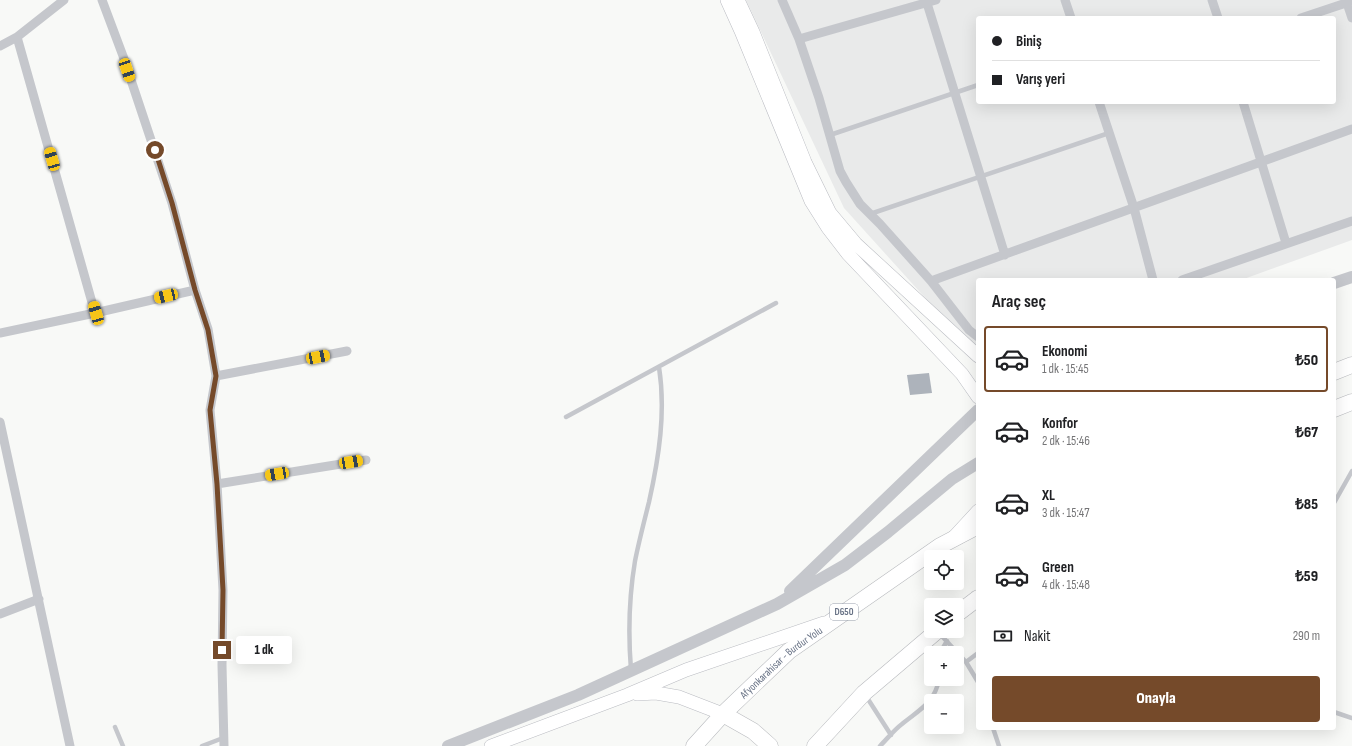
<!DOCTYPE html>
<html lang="tr">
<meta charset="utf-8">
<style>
:root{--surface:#fff;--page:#f2f2f2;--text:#202124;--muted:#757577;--line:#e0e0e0;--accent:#754a2a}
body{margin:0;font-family:"Sofia Sans Condensed",sans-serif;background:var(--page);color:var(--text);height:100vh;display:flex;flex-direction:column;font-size:15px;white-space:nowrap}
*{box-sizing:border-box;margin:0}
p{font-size:13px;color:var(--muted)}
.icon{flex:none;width:22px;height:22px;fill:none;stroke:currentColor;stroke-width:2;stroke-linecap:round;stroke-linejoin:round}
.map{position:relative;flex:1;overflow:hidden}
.sheet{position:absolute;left:976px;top:278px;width:360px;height:452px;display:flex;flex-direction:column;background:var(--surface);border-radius:4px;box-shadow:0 4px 16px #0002}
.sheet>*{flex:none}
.hud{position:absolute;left:976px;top:16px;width:360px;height:88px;border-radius:4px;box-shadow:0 4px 16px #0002;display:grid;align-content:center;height:88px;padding:0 16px;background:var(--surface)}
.fabs{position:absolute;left:924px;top:550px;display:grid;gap:8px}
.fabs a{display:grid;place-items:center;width:40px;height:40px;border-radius:4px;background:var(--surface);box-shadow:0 4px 16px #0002;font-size:20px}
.end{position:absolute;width:18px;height:18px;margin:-9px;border:5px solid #754a2a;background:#fff;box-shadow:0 0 0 2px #fff}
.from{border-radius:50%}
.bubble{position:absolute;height:28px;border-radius:4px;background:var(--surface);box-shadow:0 4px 16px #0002;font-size:13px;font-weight:800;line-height:28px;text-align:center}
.car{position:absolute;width:12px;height:24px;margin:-12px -6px;border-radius:5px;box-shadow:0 0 3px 1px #0007;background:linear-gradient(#f5c518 24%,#345 0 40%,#f5c518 0 76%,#345 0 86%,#f5c518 0)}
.hud b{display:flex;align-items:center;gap:14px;height:38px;font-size:15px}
.hud b+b{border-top:1px solid var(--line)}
.hud i{width:10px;height:10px;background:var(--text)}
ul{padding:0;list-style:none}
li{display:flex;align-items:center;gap:12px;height:66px;margin:0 8px 6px;padding:0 8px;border:2px solid transparent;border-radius:4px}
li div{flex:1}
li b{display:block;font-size:15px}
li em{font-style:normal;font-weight:800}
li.selected{border-color:var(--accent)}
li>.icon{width:36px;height:36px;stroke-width:1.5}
h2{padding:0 16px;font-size:18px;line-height:48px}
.pay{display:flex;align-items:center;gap:10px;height:44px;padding:0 16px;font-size:15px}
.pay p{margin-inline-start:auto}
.cta{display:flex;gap:8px;margin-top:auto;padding:8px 16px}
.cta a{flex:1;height:46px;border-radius:4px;background:var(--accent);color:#fff;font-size:16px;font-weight:800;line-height:46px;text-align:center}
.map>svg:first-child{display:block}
.built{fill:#e9eaea;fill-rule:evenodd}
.building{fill:#adb3bb}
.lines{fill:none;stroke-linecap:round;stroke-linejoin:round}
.secondary-casing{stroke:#babcc2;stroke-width:14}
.trunk-casing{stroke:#b8babe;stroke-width:17}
.service{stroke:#c5c7cc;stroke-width:4.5}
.minor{stroke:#c5c7cc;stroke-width:9}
.tertiary{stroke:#c5c7cc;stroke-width:12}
.secondary{stroke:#fff;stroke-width:13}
.trunk{stroke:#fff;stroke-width:16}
.route{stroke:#754a2a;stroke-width:5}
.labels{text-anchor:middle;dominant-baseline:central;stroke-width:4;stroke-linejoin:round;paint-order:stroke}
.shield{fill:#fff;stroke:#969daa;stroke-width:1}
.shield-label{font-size:10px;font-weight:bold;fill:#697386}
.street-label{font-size:11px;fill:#697386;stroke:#fff}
</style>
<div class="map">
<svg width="1352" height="746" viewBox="0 0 1352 746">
<rect width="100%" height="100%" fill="#f8f9f7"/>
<!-- built -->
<path class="built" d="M746 0H1352V240L1241 280H978V347L966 343 844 208ZM978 18H1334V102H978Z"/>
<!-- building -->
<path class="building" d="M929 373 932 393 910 395 907 375Z"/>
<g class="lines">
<!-- secondary casing -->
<g class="secondary-casing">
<path id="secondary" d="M727 0 741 31 811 201 828 228 848 254 962 374 978 397
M738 0 753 32 805 162 830 213 856 244 978 356
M955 536 978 511
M637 694 656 693 679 697 723 714
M491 746 627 695 686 670 824 623"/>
</g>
<!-- trunk casing -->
<g class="trunk-casing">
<g id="trunk">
<path d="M1334 372 1352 365"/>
<path d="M1334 409 1352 402"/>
<path d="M957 614 978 598"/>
<path d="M723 714 753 731 770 746"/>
<path id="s1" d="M694 746 723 714 789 651 940 546 978 526"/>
<path d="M815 746 864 693 937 631"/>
</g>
</g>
<!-- service -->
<path class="service" d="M830 135 978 85
M870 214 1109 133
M566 417 776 303
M1334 503 1352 471
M938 632 966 662 978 682
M940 653 947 641
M966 662 978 653
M631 670C628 633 629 597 635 561 639 541 644 522 649 502 659 457 666 412 659 367
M866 696 891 735
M1334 712 1352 718
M115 727 123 746
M993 728 999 746
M202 746 223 738
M880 746C887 739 894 730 902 724 919 710 935 703 939 679"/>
<!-- minor -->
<path class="minor" d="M102 0 123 56 172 203 195 290 208 329 216 376 347 351
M782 0 799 39 819 98 840 171 846 182 860 204 880 224 931 281 969 330 978 337
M926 0 1005 255
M1065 0 1071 18
M1212 0 1218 18
M1346 0 1352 18
M1301 18 1352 1
M17 37 95 313 195 290
M799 39 936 0
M0 46 17 37 64 0
M1099 102 1134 208 1153 280
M1243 102 1286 243
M1182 280 1352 221
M931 281 1352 129
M0 333 95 313
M216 376 210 410 217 484 366 460
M0 422 70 746
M217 484 223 590 222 665 224 746
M0 614 39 599"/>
<!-- tertiary -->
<path class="tertiary" d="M1334 283 1352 277
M790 591 978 410
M448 746 578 695 777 604 845 565 888 532 952 479 978 463"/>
<!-- secondary -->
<use href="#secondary" class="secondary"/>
<!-- trunk -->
<use href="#trunk" class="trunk"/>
</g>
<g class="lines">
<!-- route -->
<path class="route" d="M155 150 172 203 195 290 208 330 216 376 210 410 217 484 223 590 222 650"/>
</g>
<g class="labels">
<!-- shield labels -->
<rect class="shield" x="830" y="604" width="28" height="16" rx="3"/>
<g class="shield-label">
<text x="844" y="612">D650</text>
</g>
<!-- street labels -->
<g class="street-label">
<text stroke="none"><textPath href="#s1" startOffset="121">Afyonkarahisar - Burdur Yolu</textPath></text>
</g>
</g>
</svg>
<div class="fabs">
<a><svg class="icon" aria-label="locate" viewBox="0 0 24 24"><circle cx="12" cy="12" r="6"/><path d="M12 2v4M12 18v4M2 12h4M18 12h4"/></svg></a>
<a><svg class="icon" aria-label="layers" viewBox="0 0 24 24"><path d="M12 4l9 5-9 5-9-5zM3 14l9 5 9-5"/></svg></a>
<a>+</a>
<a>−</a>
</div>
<i class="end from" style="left:155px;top:150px"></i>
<i class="end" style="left:222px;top:650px"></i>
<div class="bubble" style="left:236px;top:636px;width:56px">1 dk</div>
<i class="car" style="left:127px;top:70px;rotate:161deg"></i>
<i class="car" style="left:52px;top:159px;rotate:344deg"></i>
<i class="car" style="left:166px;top:296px;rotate:257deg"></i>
<i class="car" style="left:96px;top:313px;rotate:344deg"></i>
<i class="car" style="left:318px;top:357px;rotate:79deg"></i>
<i class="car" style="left:351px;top:462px;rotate:80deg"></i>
<i class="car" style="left:277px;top:474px;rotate:260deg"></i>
<div class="hud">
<b><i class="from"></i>Biniş</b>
<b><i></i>Varış yeri</b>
</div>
<section class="sheet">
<h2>Araç seç</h2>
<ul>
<li class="selected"><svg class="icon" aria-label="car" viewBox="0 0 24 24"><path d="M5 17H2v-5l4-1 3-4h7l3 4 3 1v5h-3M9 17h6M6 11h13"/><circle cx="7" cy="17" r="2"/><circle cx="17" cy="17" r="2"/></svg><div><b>Ekonomi</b><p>1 dk · 15:45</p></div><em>₺50</em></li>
<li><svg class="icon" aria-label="car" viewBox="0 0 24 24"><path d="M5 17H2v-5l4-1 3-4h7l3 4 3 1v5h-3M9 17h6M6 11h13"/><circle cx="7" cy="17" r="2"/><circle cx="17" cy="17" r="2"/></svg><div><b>Konfor</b><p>2 dk · 15:46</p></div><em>₺67</em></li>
<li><svg class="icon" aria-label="car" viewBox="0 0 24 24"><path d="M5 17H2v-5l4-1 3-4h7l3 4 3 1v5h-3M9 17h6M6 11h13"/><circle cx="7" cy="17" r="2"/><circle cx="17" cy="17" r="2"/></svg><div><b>XL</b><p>3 dk · 15:47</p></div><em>₺85</em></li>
<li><svg class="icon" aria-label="car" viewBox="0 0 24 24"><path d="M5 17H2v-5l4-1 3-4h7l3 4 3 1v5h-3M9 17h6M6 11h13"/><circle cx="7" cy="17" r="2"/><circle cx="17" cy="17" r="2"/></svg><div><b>Green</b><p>4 dk · 15:48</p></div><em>₺59</em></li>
</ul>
<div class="pay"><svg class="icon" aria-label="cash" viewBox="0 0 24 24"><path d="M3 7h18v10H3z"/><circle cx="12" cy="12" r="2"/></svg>Nakit<p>290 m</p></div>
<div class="cta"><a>Onayla</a></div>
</section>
</div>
